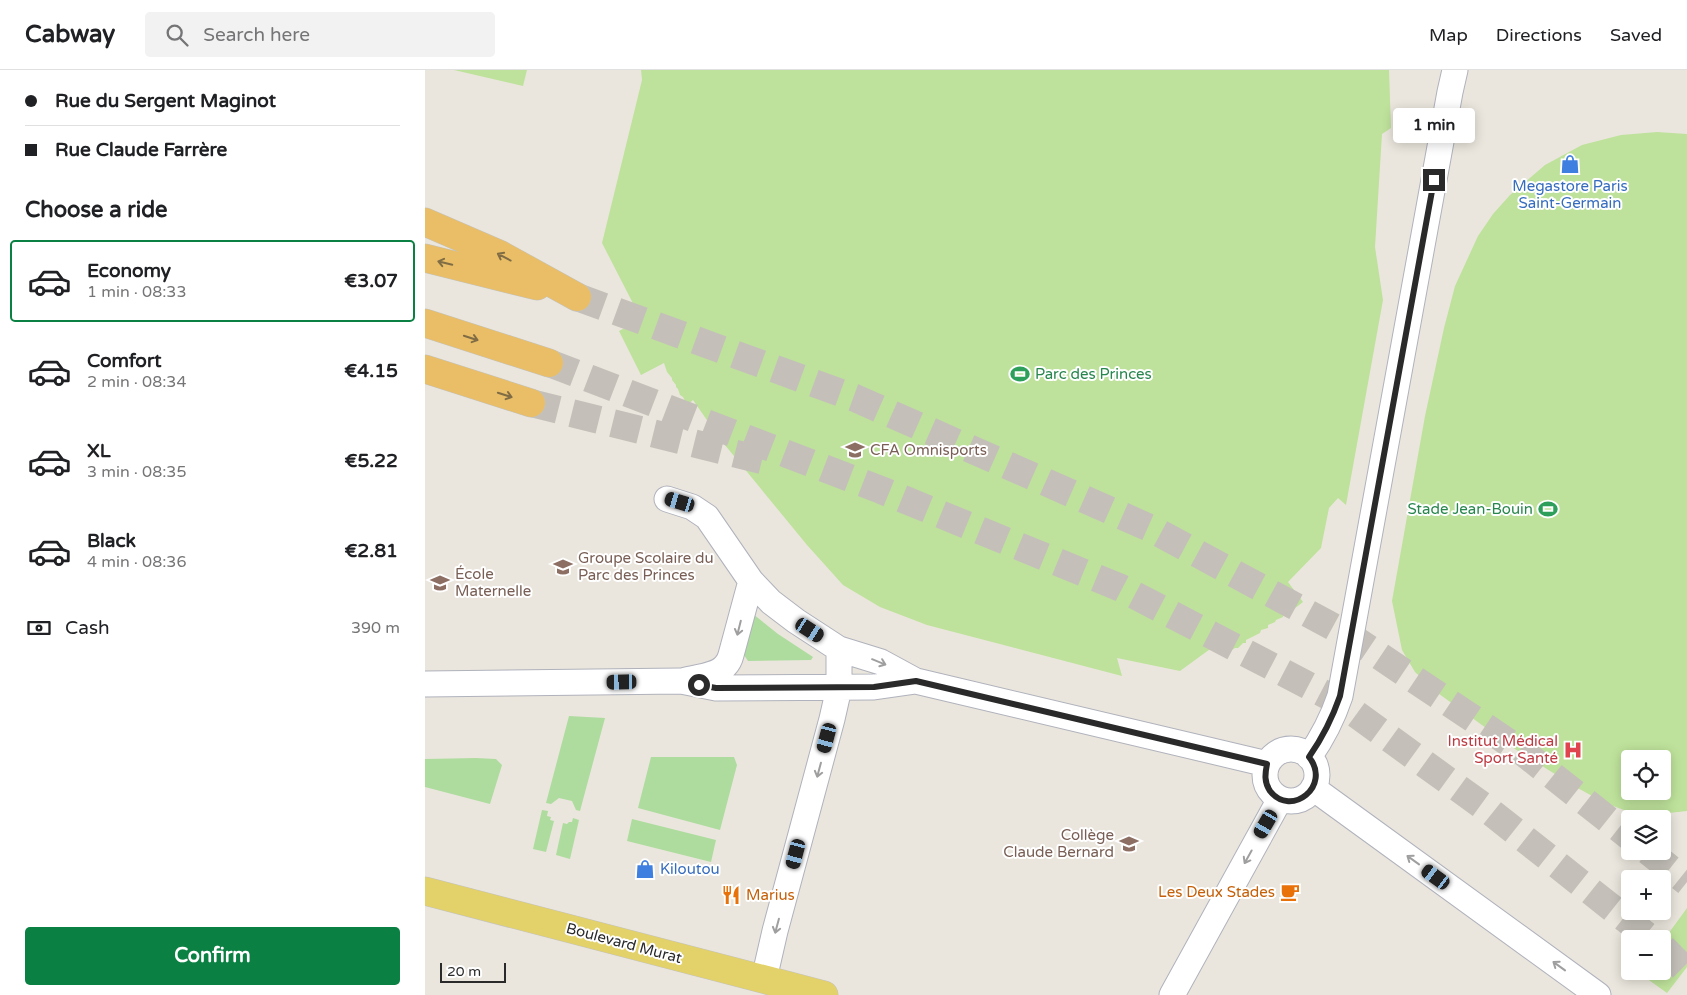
<!DOCTYPE html>
<meta charset="utf-8">
<style>
:root{--surface:#fff;--page:#f2f2f2;--text:#202124;--muted:#757577;--line:#e0e0e0;--accent:#0b8043}
body{margin:0;font-family:"Varela Round",sans-serif;background:var(--page);color:var(--text);height:100vh;display:flex;flex-direction:column;font-size:19px;white-space:nowrap}
*{box-sizing:border-box;margin:0}
p{font-size:16px;color:var(--muted)}
.icon{flex:none;width:28px;height:28px;fill:none;stroke:currentColor;stroke-width:2;stroke-linecap:round;stroke-linejoin:round}
.map{position:relative;flex:1;overflow:hidden}
.details{display:flex;flex-direction:column;background:var(--surface);width:425px}
.details>*{flex:none}
.top-card{display:grid;align-content:center;height:110px;padding:0 25px;background:var(--surface)}
.buttons{position:absolute;left:1196px;top:680px;display:grid;gap:10px}
.buttons a{display:grid;place-items:center;width:50px;height:50px;border-radius:5px;background:var(--surface);box-shadow:0 2px 12px #0003;font-size:25px}
.scale{position:absolute;left:15px;bottom:12px;width:66px;box-sizing:border-box;padding-left:5px;border:2px solid #2a2a2a;border-top:0;font-size:14px;line-height:18px;white-space:nowrap;color:#2a2a2a;-webkit-text-stroke:4px #fff;paint-order:stroke}
.end{position:absolute;width:22px;height:22px;margin:-11px;border:6px solid #2a2a2a;background:#fff;box-shadow:0 0 0 2px #fff}
.from{border-radius:50%}
.bubble{position:absolute;height:35px;border-radius:5px;background:var(--surface);box-shadow:0 2px 12px #0003;font-size:16px;font-weight:700;line-height:35px;text-align:center}
.car{position:absolute;width:15px;height:30px;margin:-15px -8px;border-radius:6px;box-shadow:0 0 4px 1px #0007;background:linear-gradient(#222 24%,#8ab4d8 0 40%,#222 0 76%,#8ab4d8 0 86%,#222 0)}
.top-card b{display:flex;align-items:center;gap:18px;height:48px;font-size:19px}
.top-card b+b{border-top:1px solid var(--line)}
.top-card i{width:12px;height:12px;background:var(--text)}
ul{padding:0;list-style:none}
li{display:flex;align-items:center;gap:15px;height:82px;margin:0 10px 8px;padding:0 15px;border:2px solid transparent;border-radius:5px}
li div{flex:1}
li b{display:block;font-size:19px}
li em{font-style:normal;font-weight:700}
li.selected{border-color:var(--accent)}
li>.icon{width:45px;height:45px;stroke-width:1.5}
h2{padding:0 25px;font-size:22px;line-height:60px}
.pay{display:flex;align-items:center;gap:12px;height:55px;padding:0 25px;font-size:19px}
.pay p{margin-inline-start:auto}
.cta{display:flex;gap:10px;margin-top:auto;padding:10px 25px}
.cta a{flex:1;height:58px;border-radius:5px;background:var(--accent);color:#fff;font-size:20px;font-weight:700;line-height:58px;text-align:center}
header{display:flex;align-items:center;gap:30px;box-sizing:border-box;height:70px;padding:0 25px;background:var(--surface);border-bottom:1px solid var(--line)}
header strong{font-size:24px}
nav{display:flex;gap:28px;margin-inline-start:auto;font-size:18px}
.search{width:350px;height:45px;background:var(--page);display:flex;align-items:center;gap:12px;box-sizing:border-box;padding:0 18px;border-radius:5px;color:var(--muted);font-size:19px}
main{display:flex;flex:1;min-height:0}
.map>svg:first-child{display:block}
.grass{fill:#aedc9e}
.pitch{fill:#bee29b;fill-rule:evenodd}
.lines{fill:none;stroke-linecap:round;stroke-linejoin:round}
.trunk-tunnel{stroke:#c4c0b9;stroke-width:28;stroke-dasharray:28 14;stroke-linecap:butt}
.minor-casing{stroke:#b0b2bc;stroke-width:27}
.primary-casing{stroke:#c3c3c3;stroke-width:29}
.trunk-casing{stroke:#c3c3c3;stroke-width:29}
.minor{stroke:#fff;stroke-width:25}
.primary{stroke:#e3d169;stroke-width:28}
.trunk{stroke:#e9be66;stroke-width:28}
.oneway{stroke:#806d45}
.oneway2{stroke:#9f9f9f}
.route{stroke:#2a2a2a;stroke-width:6}
.labels{text-anchor:middle;dominant-baseline:central;stroke-width:4;stroke-linejoin:round;paint-order:stroke}
.shop-label{font-size:15px;fill:#366cbe;stroke:#fff}
.leisure-label{font-size:15px;fill:#27864d;stroke:#fff;text-anchor:start}
.education-label{font-size:15px;fill:#785e54;stroke:#fff;text-anchor:start}
.health-label{font-size:15px;fill:#be3a42;stroke:#fff;text-anchor:end}
.food-label{font-size:15px;fill:#c56008;stroke:#fff;text-anchor:end}
.street-label{font-size:15px;fill:#2a2a2a;stroke:#fff}
</style>
<header>
<strong>Cabway</strong>
<div class="search"><svg class="icon" aria-label="search" viewBox="0 0 24 24"><circle cx="10" cy="10" r="6"/><path d="M15 15l6 6"/></svg>Search here</div>
<nav><a>Map</a><a>Directions</a><a>Saved</a></nav>
</header>
<main>
<section class="details">
<div class="top-card">
<b><i class="from"></i>Rue du Sergent Maginot</b>
<b><i></i>Rue Claude Farrère</b>
</div>
<h2>Choose a ride</h2>
<ul>
<li class="selected"><svg class="icon" aria-label="car" viewBox="0 0 24 24"><path d="M5 17H2v-5l4-1 3-4h7l3 4 3 1v5h-3M9 17h6M6 11h13"/><circle cx="7" cy="17" r="2"/><circle cx="17" cy="17" r="2"/></svg><div><b>Economy</b><p>1 min · 08:33</p></div><em>€3.07</em></li>
<li><svg class="icon" aria-label="car" viewBox="0 0 24 24"><path d="M5 17H2v-5l4-1 3-4h7l3 4 3 1v5h-3M9 17h6M6 11h13"/><circle cx="7" cy="17" r="2"/><circle cx="17" cy="17" r="2"/></svg><div><b>Comfort</b><p>2 min · 08:34</p></div><em>€4.15</em></li>
<li><svg class="icon" aria-label="car" viewBox="0 0 24 24"><path d="M5 17H2v-5l4-1 3-4h7l3 4 3 1v5h-3M9 17h6M6 11h13"/><circle cx="7" cy="17" r="2"/><circle cx="17" cy="17" r="2"/></svg><div><b>XL</b><p>3 min · 08:35</p></div><em>€5.22</em></li>
<li><svg class="icon" aria-label="car" viewBox="0 0 24 24"><path d="M5 17H2v-5l4-1 3-4h7l3 4 3 1v5h-3M9 17h6M6 11h13"/><circle cx="7" cy="17" r="2"/><circle cx="17" cy="17" r="2"/></svg><div><b>Black</b><p>4 min · 08:36</p></div><em>€2.81</em></li>
</ul>
<div class="pay"><svg class="icon" aria-label="cash" viewBox="0 0 24 24"><path d="M3 7h18v10H3z"/><circle cx="12" cy="12" r="2"/></svg>Cash<p>390 m</p></div>
<div class="cta"><a>Confirm</a></div>
</section>
<div class="map">
<svg width="1262" height="925" viewBox="0 0 1262 925">
<rect width="100%" height="100%" fill="#eae6dd"/>
<!-- grass -->
<path class="grass" d="M328 544 353 564 388 587 386 590 323 591 319 585Z
M144 646 180 648 155 741 151 740 147 731 134 728 126 734 121 733Z
M226 687H309L312 695 295 760 213 738Z
M51 688 71 689 77 695 65 734 0 717V689Z
M117 740 123 741 122 746 126 747 125 750 129 751 121 782 108 779Z
M148 748 154 750 145 789 131 785 138 753 142 754 144 752H147Z
M207 749 291 770 286 792 202 771Z"/>
<!-- pitch -->
<path class="pitch" d="M29 0H102L98 16Z
M216 0H964L966 58 957 64 950 177 958 230 921 435 913 428 904 438 896 478 863 512 878 532 865 542 858 545V547L851 550 850 552 843 555V558L836 560 835 563 821 570V573H818L813 578H810L799 585 792 574 755 601 692 588 697 606 502 555 455 537 418 515 382 475 295 369 268 330 262 335 258 327 255 325 253 319 251 317V315L247 310V308L242 302 239 293 216 305 194 261 216 249 177 173 217 10Z
M1232 62 1262 64V741L1235 744 1207 743 1180 733 1149 716 1090 679 1010 621 990 602 977 580 967 531 1000 346 1019 258 1030 216 1053 166 1068 144 1085 125 1120 95 1157 75 1196 65ZM1205 689H1238V721H1205Z
M1262 838V897L1242 923 1214 903 1215 901H1238V871Z"/>
<g class="lines">
<!-- trunk-tunnel -->
<path class="trunk-tunnel" d="M152 227 430 328 727 459 925 566 1099 683 1205 767
M124 293 456 420 696 518 913 631 1062 739 1226 869
M106 333 340 391
M1223 781 1262 812
M1238 878 1262 902"/>
<!-- minor casing -->
<g class="minor-casing">
<path id="minor" d="M242 429 267 437 282 447 326 511 346 532 371 551 414 579 456 592 491 611 842 694
M261 610C272 607 292 606 300 596 303 593 305 589 306 585L326 511
M0 614 256 611 291 618 449 617 491 611
M840 705a26 26 0 1 1 52 0a26 26 0 1 1-52 0Z
M884 687C898 667 907 650 915 626L1025 22 1030 0
M888 718 1173 925
M339 909 350 861 407 649 414 618V579
M747 925 855 729"/>
</g>
<!-- primary casing -->
<g class="primary-casing">
<path id="primary" d="M0 821 399 925"/>
</g>
<!-- trunk casing -->
<g class="trunk-casing">
<path id="trunk" d="M0 152 74 184 152 227
M0 188 112 216
M0 253 124 293
M0 299 106 333"/>
</g>
<!-- minor -->
<use href="#minor" class="minor"/>
<!-- primary -->
<use href="#primary" class="primary"/>
<!-- trunk -->
<use href="#trunk" class="trunk"/>
</g>
<!-- one-way arrows -->
<defs><path id="oneway-shaft" d="M-6 0H5M1.5-3L5.5 0L1.5 3" fill="none" stroke-width="1.6" stroke-linecap="round" stroke-linejoin="round" transform="scale(1.25)"/></defs>
<g class="oneway">
<use href="#oneway-shaft" transform="translate(79 187) rotate(-152)"/>
<use href="#oneway-shaft" transform="translate(20 193) rotate(-166)"/>
<use href="#oneway-shaft" transform="translate(46 268) rotate(18)"/>
<use href="#oneway-shaft" transform="translate(80 325) rotate(18)"/>
</g>
<g class="oneway2">
<use href="#oneway-shaft" transform="translate(314 558) rotate(104)"/>
<use href="#oneway-shaft" transform="translate(454 592) rotate(22)"/>
<use href="#oneway-shaft" transform="translate(394 700) rotate(105)"/>
<use href="#oneway-shaft" transform="translate(823 787) rotate(119)"/>
<use href="#oneway-shaft" transform="translate(988 790) rotate(-144)"/>
<use href="#oneway-shaft" transform="translate(352 856) rotate(105)"/>
<use href="#oneway-shaft" transform="translate(1134 896) rotate(-144)"/>
</g>
<g class="lines">
<!-- route -->
<path class="route" d="M274 615 291 618 449 617 491 611 842 694C840 704 839 712 845 721 866 748 907 716 884 687 898 667 907 649 915 626L1009 110"/>
</g>
<!-- icons -->
<defs>
<g id="shop-bare" transform="scale(1.5)"><path d="M-5-2.5h2.3a2.7 3.5 0 0 1 5.4 0H5L5.5 6h-11ZM-1.5-2.5h3a1.5 2.3 0 0 0-3 0Z" fill="#3f7fe0" stroke="#fff" stroke-width="2.5" paint-order="stroke"/></g>
<g id="stadium-bare" transform="scale(1.5)"><path d="M0-5a6.5 5 0 1 0 0 10a6.5 5 0 1 0 0-10ZM-3.5-1.8h7v3.6h-7Z" fill="#2e9e5b" stroke="#fff" stroke-width="2.5" paint-order="stroke"/></g>
<g id="university-bare" transform="scale(1.5)"><path d="M0-5L7-2L0 1L-7-2ZM-4 1L0 2.5L4 1V4Q0 6-4 4Z" fill="#8d6e63" stroke="#fff" stroke-width="2.5" paint-order="stroke"/></g>
<g id="school-bare" transform="scale(1.5)"><path d="M0-5L7-2L0 1L-7-2ZM-4 1L0 2.5L4 1V4Q0 6-4 4Z" fill="#8d6e63" stroke="#fff" stroke-width="2.5" paint-order="stroke"/></g>
<g id="hospital-bare" transform="scale(1.5)"><path d="M-5-5h3v3.5h4V-5h3V5h-3V1.5h-4V5h-3Z" fill="#e0444e" stroke="#fff" stroke-width="2.5" paint-order="stroke"/></g>
<g id="cafe-bare" transform="scale(1.5)"><path d="M-5.5-4.5H6V0H3Q3 3.5 0 3.5H-2.5Q-5.5 3.5-5.5 0ZM3-3.2v2h1.7v-2ZM-6 4.5H4V6H-6Z" fill="#e8710a" stroke="#fff" stroke-width="2.5" paint-order="stroke"/></g>
<g id="restaurant-bare" transform="scale(1.5)"><path d="M-5-6h1v4h1v-4h1v4h1v-4h1v5L-1.5 .5V6h-2V.5L-5-1ZM5-6V6H3V1.5H1.5Q1.5-4 5-6Z" fill="#e8710a" stroke="#fff" stroke-width="2.5" paint-order="stroke"/></g>
</defs>
<g fill-rule="evenodd">
<use href="#shop-bare" x="1145" y="94"/>
<use href="#stadium-bare" x="595" y="304"/>
<use href="#university-bare" x="430" y="380"/>
<use href="#stadium-bare" x="1123" y="439"/>
<use href="#school-bare" x="138" y="497"/>
<use href="#school-bare" x="15" y="513"/>
<use href="#hospital-bare" x="1148" y="680"/>
<use href="#school-bare" x="704" y="774"/>
<use href="#shop-bare" x="220" y="799"/>
<use href="#cafe-bare" x="865" y="822"/>
<use href="#restaurant-bare" x="306" y="825"/>
</g>
<g class="labels">
<!-- shop labels -->
<g class="shop-label">
<text x="1145" y="116">Megastore Paris<tspan x="1145" dy="17">Saint-Germain</tspan></text>
<text x="235" y="799" text-anchor="start">Kiloutou</text>
</g>
<!-- leisure labels -->
<g class="leisure-label">
<text x="610" y="304">Parc des Princes</text>
<text x="1108" y="439" text-anchor="end">Stade Jean-Bouin</text>
</g>
<!-- education labels -->
<g class="education-label">
<text x="445" y="380">CFA Omnisports</text>
<text x="153" y="488">Groupe Scolaire du<tspan x="153" dy="17">Parc des Princes</tspan></text>
<text x="30" y="504">École<tspan x="30" dy="17">Maternelle</tspan></text>
<text x="689" y="765" text-anchor="end">Collège<tspan x="689" dy="17">Claude Bernard</tspan></text>
</g>
<!-- health labels -->
<g class="health-label">
<text x="1133" y="671">Institut Médical<tspan x="1133" dy="17">Sport Santé</tspan></text>
</g>
<!-- food labels -->
<g class="food-label">
<text x="850" y="822">Les Deux Stades</text>
<text x="321" y="825" text-anchor="start">Marius</text>
</g>
<!-- street labels -->
<g class="street-label">
<text transform="translate(199 873) rotate(15)">Boulevard Murat</text>
</g>
</g>
</svg>
<div class="buttons">
<a><svg class="icon" aria-label="locate" viewBox="0 0 24 24"><circle cx="12" cy="12" r="6"/><path d="M12 2v4M12 18v4M2 12h4M18 12h4"/></svg></a>
<a><svg class="icon" aria-label="layers" viewBox="0 0 24 24"><path d="M12 4l9 5-9 5-9-5zM3 14l9 5 9-5"/></svg></a>
<a>+</a>
<a>−</a>
</div>
<div class="scale">20 m</div>
<i class="end from" style="left:274px;top:615px"></i>
<i class="end" style="left:1009px;top:110px"></i>
<div class="bubble" style="left:968px;top:38px;width:82px">1 min</div>
<i class="car" style="left:255px;top:432px;rotate:287deg"></i>
<i class="car" style="left:385px;top:560px;rotate:123deg"></i>
<i class="car" style="left:197px;top:612px;rotate:269deg"></i>
<i class="car" style="left:402px;top:668px;rotate:195deg"></i>
<i class="car" style="left:841px;top:754px;rotate:210deg"></i>
<i class="car" style="left:371px;top:784px;rotate:195deg"></i>
<i class="car" style="left:1011px;top:807px;rotate:306deg"></i>
</div>
</main>
